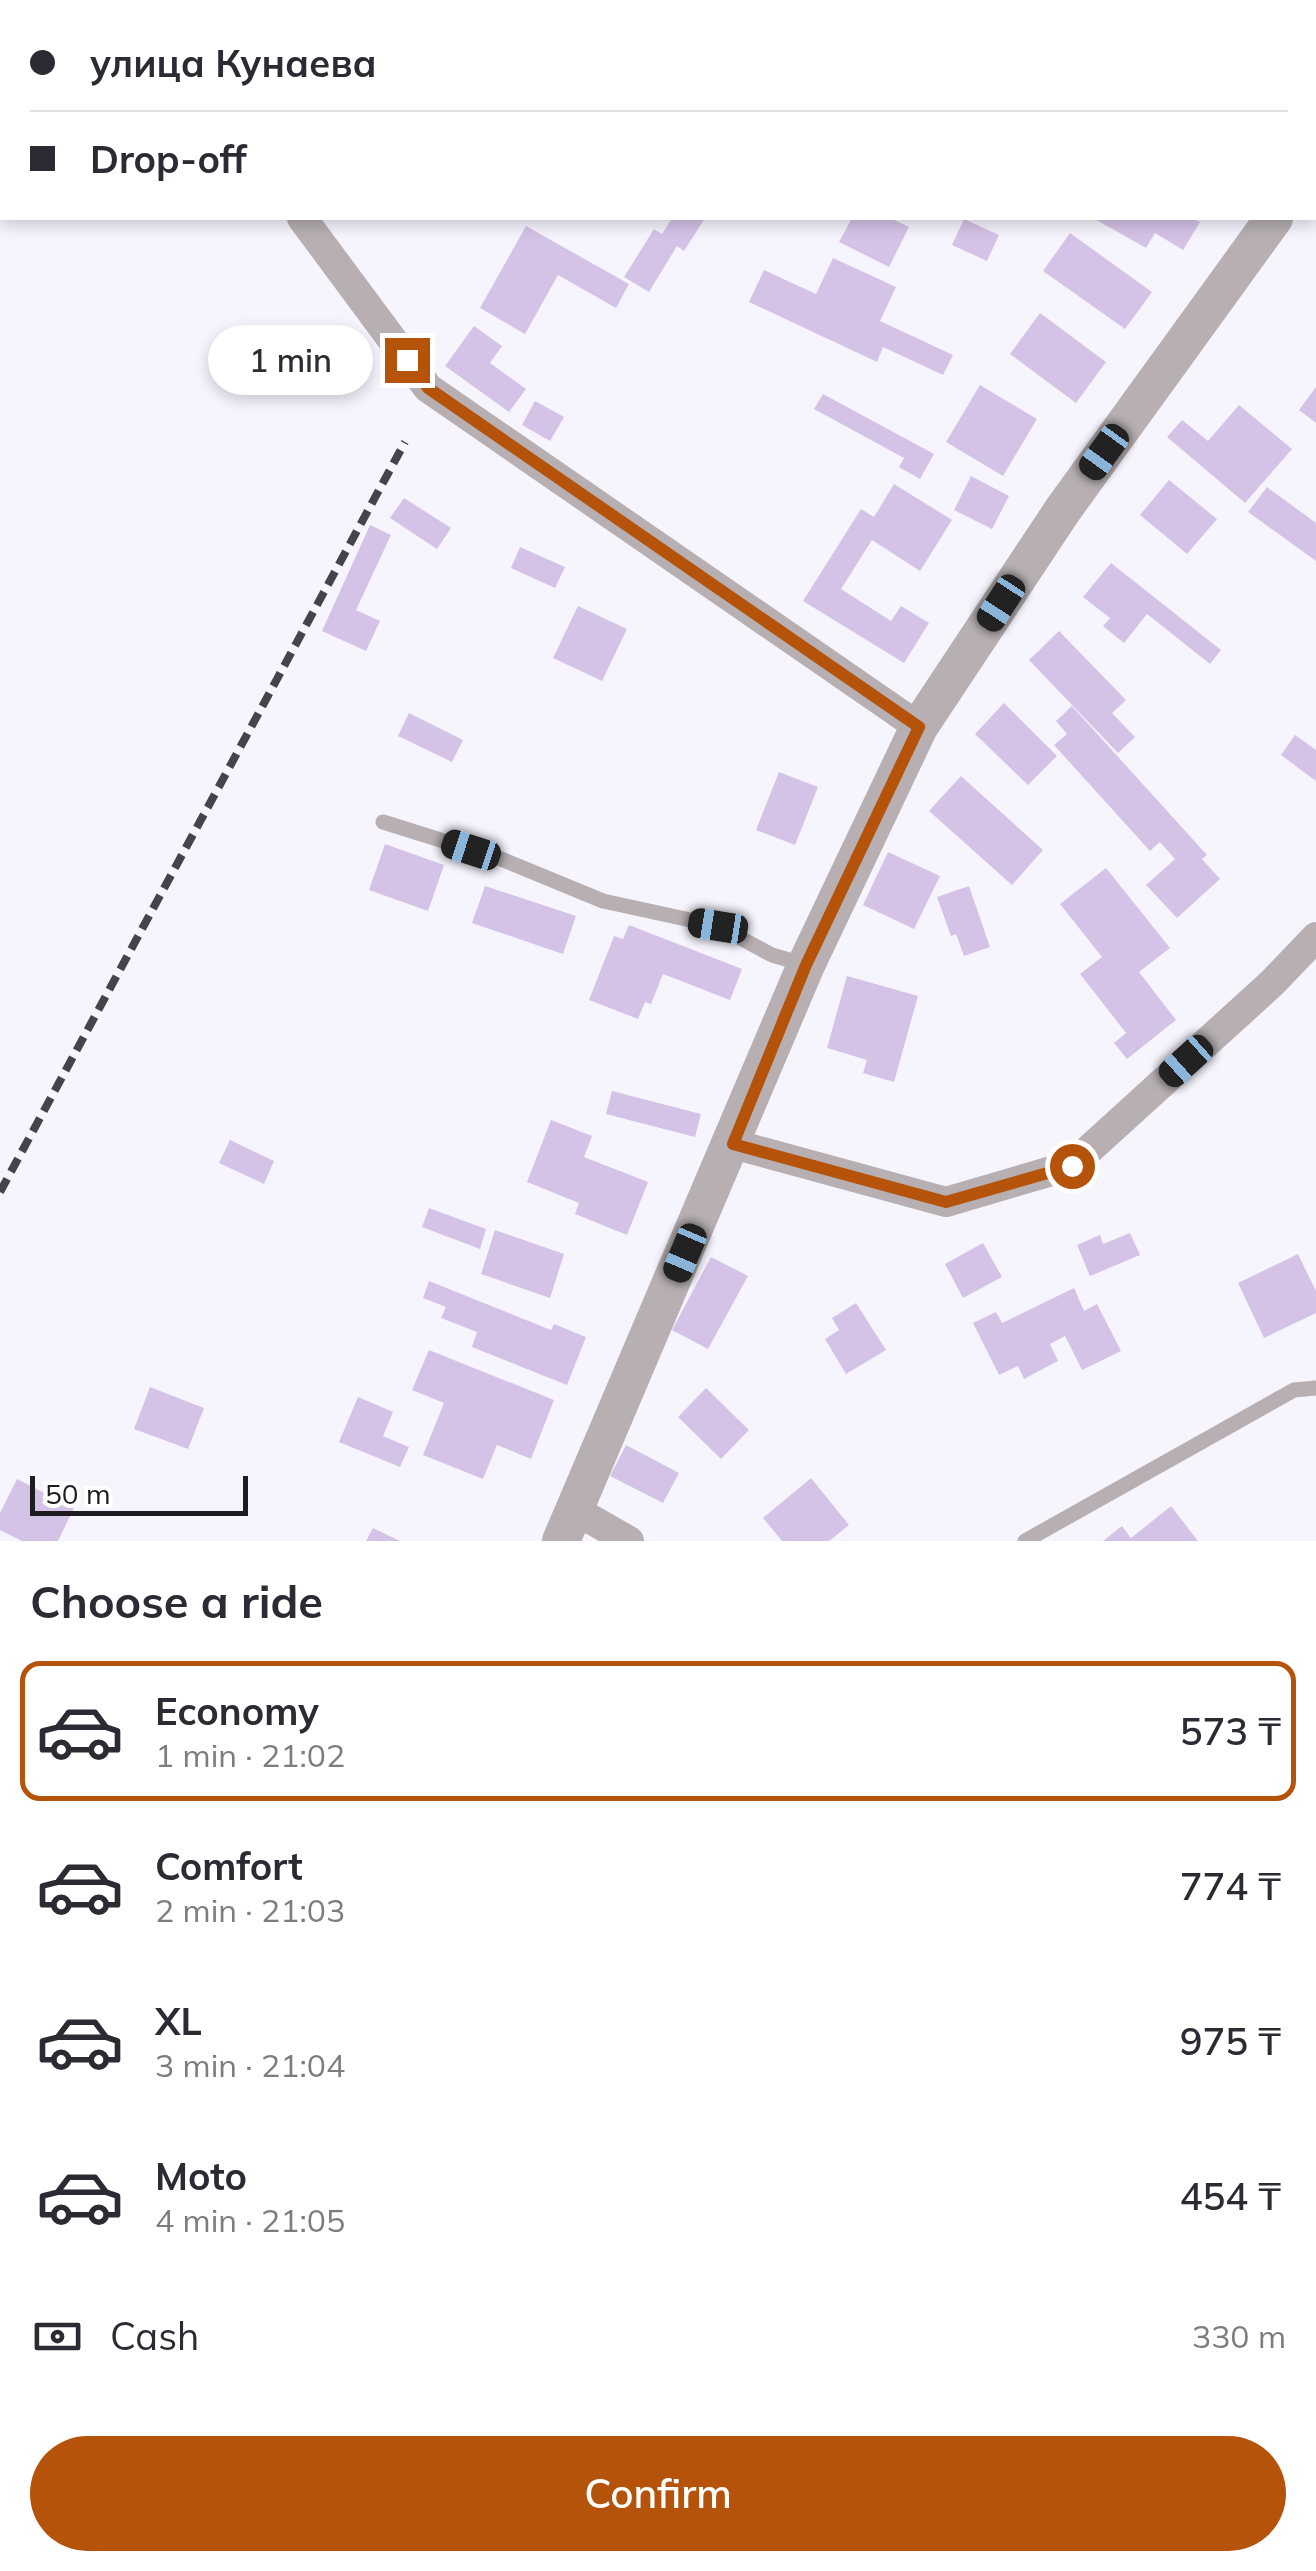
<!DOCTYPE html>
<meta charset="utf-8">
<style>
:root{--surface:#fff;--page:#f2f2f3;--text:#2b2b33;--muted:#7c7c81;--line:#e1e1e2;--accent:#b45309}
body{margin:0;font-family:Mulish,sans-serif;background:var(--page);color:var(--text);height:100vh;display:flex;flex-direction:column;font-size:38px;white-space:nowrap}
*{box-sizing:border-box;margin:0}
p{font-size:32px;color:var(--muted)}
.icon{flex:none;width:55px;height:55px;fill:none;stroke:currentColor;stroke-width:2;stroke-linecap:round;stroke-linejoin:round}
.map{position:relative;height:1541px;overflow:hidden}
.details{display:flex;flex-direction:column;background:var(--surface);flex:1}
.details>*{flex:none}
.banner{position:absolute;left:0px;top:0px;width:1318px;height:220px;box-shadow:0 5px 15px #0003;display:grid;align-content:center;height:220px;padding:0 30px;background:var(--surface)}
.scale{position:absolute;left:30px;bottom:25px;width:218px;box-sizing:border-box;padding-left:10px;border:5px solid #1d1c21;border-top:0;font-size:28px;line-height:35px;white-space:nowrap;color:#1d1c21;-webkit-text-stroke:8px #fff;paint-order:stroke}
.end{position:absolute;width:45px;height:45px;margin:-22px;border:12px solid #b45309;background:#fff;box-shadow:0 0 0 5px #fff}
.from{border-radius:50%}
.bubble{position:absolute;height:70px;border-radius:35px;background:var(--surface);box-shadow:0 5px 15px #0003;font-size:32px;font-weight:600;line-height:70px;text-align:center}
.car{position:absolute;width:30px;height:60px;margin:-30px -15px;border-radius:12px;box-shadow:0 0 8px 2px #0007;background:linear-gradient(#222 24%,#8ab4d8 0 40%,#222 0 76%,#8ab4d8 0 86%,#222 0)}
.banner b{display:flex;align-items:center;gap:35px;height:95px;font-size:38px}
.banner b+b{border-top:2px solid var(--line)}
.banner i{width:25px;height:25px;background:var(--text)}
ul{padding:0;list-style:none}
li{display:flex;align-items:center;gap:30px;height:140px;margin:0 20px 15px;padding:0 10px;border:5px solid transparent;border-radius:20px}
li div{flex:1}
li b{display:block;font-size:38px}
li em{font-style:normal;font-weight:600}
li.active{border-color:var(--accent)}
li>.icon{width:90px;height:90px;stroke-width:1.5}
h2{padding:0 30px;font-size:45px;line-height:120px}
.pay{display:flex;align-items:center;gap:25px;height:110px;padding:0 30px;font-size:38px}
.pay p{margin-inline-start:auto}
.primary-button{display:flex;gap:20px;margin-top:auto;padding:20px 30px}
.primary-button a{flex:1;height:115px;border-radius:60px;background:var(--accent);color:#fff;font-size:40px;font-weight:600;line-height:115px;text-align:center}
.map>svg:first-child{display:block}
.building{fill:#d5c3e7}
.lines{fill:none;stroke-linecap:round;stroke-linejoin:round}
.service{stroke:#b7afb1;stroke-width:15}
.minor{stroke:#b7afb1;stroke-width:30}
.tertiary{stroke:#b7afb1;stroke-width:38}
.rail{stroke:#45444a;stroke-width:8;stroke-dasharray:15 8;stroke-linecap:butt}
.route{stroke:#b45309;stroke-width:12}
</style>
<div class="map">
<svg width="1316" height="1541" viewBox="0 0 1316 1541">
<rect width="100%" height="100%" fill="#f6f5fe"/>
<!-- building -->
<path class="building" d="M672 218H705L684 251 677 246 649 292 624 277 654 229 662 234Z
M852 218H890L909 227 889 267 839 242Z
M1093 218H1191L1200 222 1183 250 1155 233 1146 248Z
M964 219 999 235 987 261 952 245Z
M526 226 629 284 616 308 558 275 525 334 480 308Z
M1070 233 1152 292 1125 329 1043 271Z
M833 258 896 287 880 321 953 355 943 375 883 347 877 362 749 302 764 270 816 294Z
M1040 313 1106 362 1076 403 1010 354Z
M474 326 502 346 490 363 526 389 509 412 445 366Z
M980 385 1037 419 1003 476 946 442Z
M1316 387V423L1299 410Z
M823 394 934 454 920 479 899 467 904 458 814 409Z
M535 401 564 417 550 441 522 425Z
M1239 405 1292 449 1245 503 1167 437 1182 420 1208 441Z
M971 476 1009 496 992 529 954 510Z
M1169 480 1217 519 1187 554 1140 515Z
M894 484 952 520 920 571 872 540 841 589 891 621 901 606 929 623 904 663 803 601 861 509 874 517Z
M1267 487 1316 523V561L1248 512Z
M404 498 451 528 437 549 390 518Z
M370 525 391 535 356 610 380 621 366 651 322 631Z
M520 547 565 567 555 588 511 568Z
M1111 563 1221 650 1210 664 1147 614 1124 643 1103 626 1110 618 1083 597Z
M578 606 627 629 602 681 553 658Z
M1059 631 1126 700 1112 713 1135 737 1118 753 1029 660Z
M1004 703 1057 756 1028 785 975 734Z
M1072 706 1207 855 1202 859 1220 879 1177 918 1146 885 1175 859 1160 842 1150 851 1054 745 1067 734 1056 721Z
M409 713 463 740 452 762 398 736Z
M1295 735 1316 750V781L1281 755Z
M779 772 818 787 795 845 756 830Z
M961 776 1043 850 1012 885 929 811Z
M385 844 444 865 428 911 369 890Z
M888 852 940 876 914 929 863 905Z
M1106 868 1170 948 1139 972 1176 1020 1127 1059 1114 1043 1126 1033 1080 974 1102 957 1060 904Z
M485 886 576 916 563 954 472 923Z
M969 886 990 947 964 956 956 934 951 936 937 897Z
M629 925 742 969 730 1000 663 974 651 1004 645 1002 638 1019 589 1000 614 936 623 939Z
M847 976 918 996 894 1082 863 1073 867 1060 827 1048Z
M612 1091 701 1114 695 1137 606 1114Z
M551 1120 592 1136 584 1157 648 1182 627 1235 575 1214 579 1203 527 1182Z
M230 1140 274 1161 264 1184 219 1163Z
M429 1208 486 1229 480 1249 422 1227Z
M495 1230 564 1254 550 1298 481 1274Z
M1130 1233 1140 1255 1090 1276 1077 1245 1100 1235 1103 1244Z
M983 1243 1002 1277 963 1298 945 1264Z
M1298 1254 1316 1291V1313L1264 1338 1238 1283Z
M711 1257 748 1276 708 1349 672 1330Z
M429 1281 551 1330 554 1324 586 1337 567 1385 472 1347 477 1332 441 1318 446 1307 423 1298Z
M1074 1288 1084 1311 1097 1304 1121 1351 1082 1370 1065 1336 1050 1344 1058 1361 1024 1379 1018 1366 999 1375 973 1323 996 1312 1002 1323Z
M856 1303 886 1350 846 1374 825 1339 839 1330 832 1318Z
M429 1350 554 1400 531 1459 497 1445 483 1479 423 1455 444 1403 412 1390Z
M150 1387 204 1408 188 1449 134 1429Z
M706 1388 749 1430 721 1459 678 1417Z
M358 1397 393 1412 383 1436 409 1447 400 1467 339 1442Z
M626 1445 679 1473 663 1503 610 1476Z
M811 1478 849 1525 829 1541H782L763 1518Z
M17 1479 74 1508 58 1541H22L0 1530V1513Z
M1171 1506 1198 1541H1103L1122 1526 1131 1538Z
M373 1528 400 1541H366Z"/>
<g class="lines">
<!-- service -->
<path class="service" d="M383 822 501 859 603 901 718 926 772 955 806 965
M1025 1541 1294 1390 1316 1388"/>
<!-- minor -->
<path class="minor" d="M142 0 144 2
M302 218 428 388 919 727
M733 1144 946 1202 1072 1165 1272 983 1316 937
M573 1509 629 1541"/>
<!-- tertiary -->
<path class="tertiary" d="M1315 161 1316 159
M561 1541 806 965 919 727 1062 511 1274 218"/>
<!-- rail -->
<path class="rail" d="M0 1192 405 442"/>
</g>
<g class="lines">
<!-- route -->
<path class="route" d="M407 360 428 388 919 727 806 965 733 1144 946 1202 1072 1166"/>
</g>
</svg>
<div class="scale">50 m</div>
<i class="end from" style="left:1072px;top:1166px"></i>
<i class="end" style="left:407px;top:360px"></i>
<div class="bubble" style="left:208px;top:325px;width:165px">1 min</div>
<i class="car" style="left:1104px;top:452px;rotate:216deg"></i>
<i class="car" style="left:1001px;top:603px;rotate:213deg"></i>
<i class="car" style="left:471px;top:850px;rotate:288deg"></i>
<i class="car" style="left:718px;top:926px;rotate:279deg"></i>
<i class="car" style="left:1186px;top:1061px;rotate:228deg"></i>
<i class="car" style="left:685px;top:1253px;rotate:203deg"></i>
<div class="banner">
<b><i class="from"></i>улица Кунаева</b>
<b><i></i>Drop-off</b>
</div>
</div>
<section class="details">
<h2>Choose a ride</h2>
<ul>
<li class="active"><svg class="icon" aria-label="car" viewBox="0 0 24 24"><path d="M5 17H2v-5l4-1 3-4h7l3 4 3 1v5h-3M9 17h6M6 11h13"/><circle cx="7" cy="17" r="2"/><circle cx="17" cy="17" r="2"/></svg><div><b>Economy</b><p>1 min · 21:02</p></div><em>573 ₸</em></li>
<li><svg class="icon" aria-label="car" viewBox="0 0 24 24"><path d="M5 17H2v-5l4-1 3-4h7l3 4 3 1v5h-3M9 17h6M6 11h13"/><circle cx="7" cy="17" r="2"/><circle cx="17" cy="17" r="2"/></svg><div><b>Comfort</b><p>2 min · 21:03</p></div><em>774 ₸</em></li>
<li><svg class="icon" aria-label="car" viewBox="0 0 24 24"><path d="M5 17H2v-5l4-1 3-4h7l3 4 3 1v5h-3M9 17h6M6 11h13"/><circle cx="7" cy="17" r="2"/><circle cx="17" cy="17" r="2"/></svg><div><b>XL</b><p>3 min · 21:04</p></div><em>975 ₸</em></li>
<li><svg class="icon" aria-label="car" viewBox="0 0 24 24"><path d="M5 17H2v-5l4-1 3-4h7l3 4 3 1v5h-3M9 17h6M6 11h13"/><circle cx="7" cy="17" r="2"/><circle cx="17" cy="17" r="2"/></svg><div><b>Moto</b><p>4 min · 21:05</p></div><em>454 ₸</em></li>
</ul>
<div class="pay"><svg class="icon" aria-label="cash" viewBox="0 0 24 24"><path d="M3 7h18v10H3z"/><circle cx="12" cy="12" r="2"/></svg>Cash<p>330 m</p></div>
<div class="primary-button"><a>Confirm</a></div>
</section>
